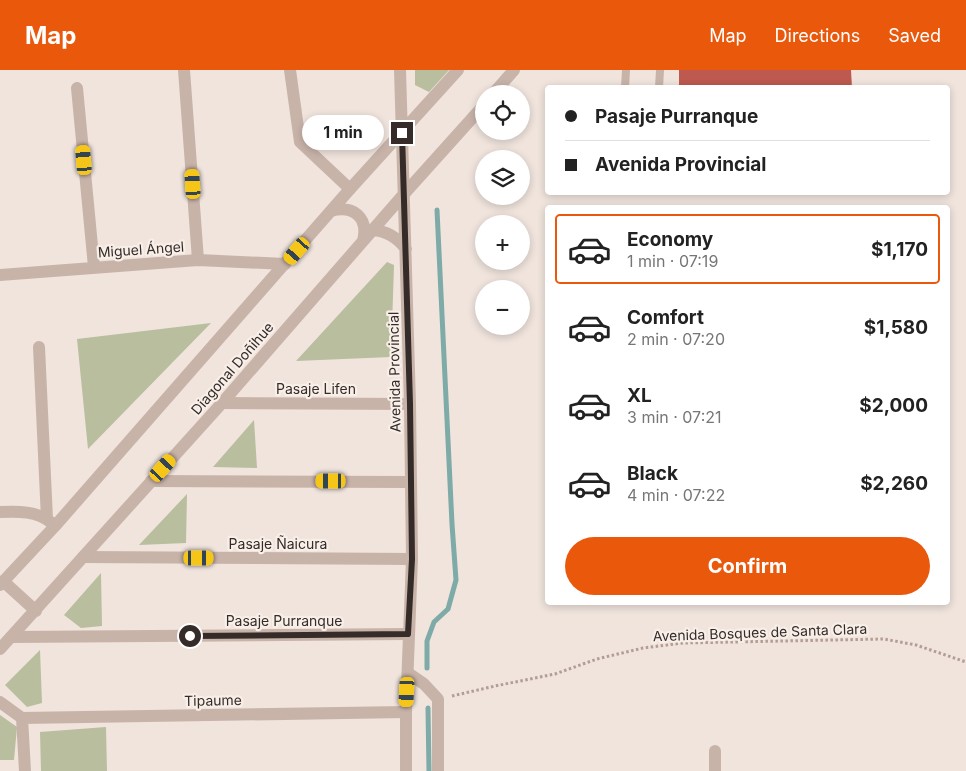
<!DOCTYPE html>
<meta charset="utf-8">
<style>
:root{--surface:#fff;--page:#f6f6f6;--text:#222;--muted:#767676;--line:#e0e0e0;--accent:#ea580c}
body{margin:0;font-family:Inter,sans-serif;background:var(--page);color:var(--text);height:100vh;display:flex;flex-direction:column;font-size:19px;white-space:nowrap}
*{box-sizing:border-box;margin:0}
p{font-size:16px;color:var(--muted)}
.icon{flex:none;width:28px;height:28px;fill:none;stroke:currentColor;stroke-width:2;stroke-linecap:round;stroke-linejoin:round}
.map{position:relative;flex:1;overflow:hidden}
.side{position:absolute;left:545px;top:135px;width:405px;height:400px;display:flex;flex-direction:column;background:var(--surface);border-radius:5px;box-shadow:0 2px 8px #0003}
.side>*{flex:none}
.top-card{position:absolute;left:545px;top:15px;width:405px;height:110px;border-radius:5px;box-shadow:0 2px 8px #0003;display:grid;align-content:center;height:110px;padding:0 20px;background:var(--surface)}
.controls{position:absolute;left:475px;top:15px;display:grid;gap:10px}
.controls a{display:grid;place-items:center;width:55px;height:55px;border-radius:50%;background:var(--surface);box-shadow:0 2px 8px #0003;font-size:25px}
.end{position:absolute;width:22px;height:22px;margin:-11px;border:6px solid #352b29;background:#fff;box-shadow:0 0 0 2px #fff}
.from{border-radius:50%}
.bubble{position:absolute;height:35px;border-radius:18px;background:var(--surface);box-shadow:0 2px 8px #0003;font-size:16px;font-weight:700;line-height:35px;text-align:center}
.car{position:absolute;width:15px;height:30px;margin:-15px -8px;border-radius:6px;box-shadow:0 0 4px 1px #0007;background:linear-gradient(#f5c518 24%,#345 0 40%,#f5c518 0 76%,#345 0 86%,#f5c518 0)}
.top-card b{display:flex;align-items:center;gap:18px;height:48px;font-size:19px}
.top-card b+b{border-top:1px solid var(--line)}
.top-card i{width:12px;height:12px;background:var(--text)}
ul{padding:9px 0 0;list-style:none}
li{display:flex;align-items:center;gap:15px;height:70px;margin:0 10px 8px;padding:0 10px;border:2px solid transparent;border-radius:5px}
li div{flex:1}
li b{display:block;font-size:19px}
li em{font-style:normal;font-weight:700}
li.on{border-color:var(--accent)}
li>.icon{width:45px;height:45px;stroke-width:1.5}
.primary-button{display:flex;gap:10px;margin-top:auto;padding:10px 20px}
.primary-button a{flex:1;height:58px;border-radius:30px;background:var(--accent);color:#fff;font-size:20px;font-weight:700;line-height:58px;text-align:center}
header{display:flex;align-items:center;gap:30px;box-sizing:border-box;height:70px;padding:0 25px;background:var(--accent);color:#fff}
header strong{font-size:24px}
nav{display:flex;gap:28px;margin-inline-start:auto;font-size:18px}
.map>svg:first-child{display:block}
.green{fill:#b8be9e}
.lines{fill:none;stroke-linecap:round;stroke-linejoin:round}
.stream{stroke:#7eaba7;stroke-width:5}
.building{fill:#bd594e}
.path{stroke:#b39d94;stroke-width:3;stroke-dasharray:2.5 2.5;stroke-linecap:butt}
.service{stroke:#c8b3a9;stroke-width:8}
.minor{stroke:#c8b3a9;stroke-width:12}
.tertiary{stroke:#c8b3a9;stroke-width:12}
.route{stroke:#352b29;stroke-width:6}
.labels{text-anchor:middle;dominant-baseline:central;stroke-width:4.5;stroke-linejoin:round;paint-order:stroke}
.street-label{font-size:14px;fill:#352b29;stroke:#f8efe9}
</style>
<header>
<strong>Map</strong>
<nav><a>Map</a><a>Directions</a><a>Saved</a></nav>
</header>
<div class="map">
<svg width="966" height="701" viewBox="0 0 966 701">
<rect width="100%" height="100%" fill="#f0e4dd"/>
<!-- green -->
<path class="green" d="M415 0H449L429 22 415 15Z
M387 192 394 195 391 287 296 291Z
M211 253 88 379 77 269Z
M254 350 257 398 213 397Z
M187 424 186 473 139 475Z
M101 503 102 556 81 558 64 545Z
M40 580 42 633 27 637 5 615Z
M0 645 17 657 14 690H0Z
M106 657 107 701H41L40 662Z"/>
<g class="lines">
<!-- stream -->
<path class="stream" d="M427 598V571L434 552 448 539 456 510 452 454 437 140
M428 638 429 701"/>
</g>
<!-- building -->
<path class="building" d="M679 0H851L852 18H679Z"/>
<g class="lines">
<!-- path -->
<path class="path" d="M452 626 495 616 555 604 597 589 643 578 683 573 884 569 916 575 966 592"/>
<!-- service -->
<path class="service" d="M625 18 626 0
M659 18 660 0"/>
<!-- minor -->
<path class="minor" d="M184 0 198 190
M290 0 300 72 350 119
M77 18 94 197
M493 24 514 0
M404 124 484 35
M0 205 198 190 285 194
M39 277 47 449
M222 333 410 334
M151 411 411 412
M0 442C18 441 37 441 52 453
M83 487 412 489
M11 567 408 564
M408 603 424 614 438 629V701
M0 632 22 648
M22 648 406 642
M22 648 25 701
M715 701V681"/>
<!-- tertiary -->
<path class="tertiary" d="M400 0 410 334 412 489 406 642V701
M331 141C353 135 369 147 363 171
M373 160C387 161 397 167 406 179
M3 511 36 541
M0 515 55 456 350 119 458 0
M0 579 222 333 404 124"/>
</g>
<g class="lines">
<!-- route -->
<path class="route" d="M190 566 408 564 412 489 410 334 402 63"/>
</g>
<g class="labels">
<!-- street labels -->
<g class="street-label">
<text transform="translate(141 179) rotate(-4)">Miguel Ángel</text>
<text transform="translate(232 298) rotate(-49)">Diagonal Doñihue</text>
<text transform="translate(394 302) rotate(-91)">Avenida Provincial</text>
<text x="316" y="318">Pasaje Lifen</text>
<text x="278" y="473">Pasaje Ñaicura</text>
<text x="284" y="550">Pasaje Purranque</text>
<text transform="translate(760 562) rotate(-2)">Avenida Bosques de Santa Clara</text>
<text transform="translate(213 630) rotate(-1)">Tipaume</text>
</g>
</g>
</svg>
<div class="controls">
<a><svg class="icon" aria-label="locate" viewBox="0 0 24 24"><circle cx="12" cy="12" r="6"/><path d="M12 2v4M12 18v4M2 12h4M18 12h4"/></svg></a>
<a><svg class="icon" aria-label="layers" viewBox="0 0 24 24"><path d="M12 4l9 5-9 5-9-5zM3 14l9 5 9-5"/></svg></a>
<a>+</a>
<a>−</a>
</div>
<i class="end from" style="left:190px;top:566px"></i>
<i class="end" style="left:402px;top:63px"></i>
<div class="bubble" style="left:302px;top:45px;width:82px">1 min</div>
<i class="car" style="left:84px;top:90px;rotate:355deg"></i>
<i class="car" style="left:193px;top:114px;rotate:356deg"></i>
<i class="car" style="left:297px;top:181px;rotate:221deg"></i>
<i class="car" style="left:163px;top:398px;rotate:42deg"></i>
<i class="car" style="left:331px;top:411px;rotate:270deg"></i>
<i class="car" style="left:199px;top:488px;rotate:90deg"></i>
<i class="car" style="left:407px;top:622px;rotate:183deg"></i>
<div class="top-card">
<b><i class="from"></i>Pasaje Purranque</b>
<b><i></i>Avenida Provincial</b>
</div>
<section class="side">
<ul>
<li class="on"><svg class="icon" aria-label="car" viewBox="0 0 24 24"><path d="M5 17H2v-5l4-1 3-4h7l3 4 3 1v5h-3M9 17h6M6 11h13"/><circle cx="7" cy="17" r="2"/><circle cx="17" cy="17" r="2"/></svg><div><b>Economy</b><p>1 min · 07:19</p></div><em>$1,170</em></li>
<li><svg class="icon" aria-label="car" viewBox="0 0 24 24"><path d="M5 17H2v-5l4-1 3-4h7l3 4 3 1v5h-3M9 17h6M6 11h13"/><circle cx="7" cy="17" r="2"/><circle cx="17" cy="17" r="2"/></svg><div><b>Comfort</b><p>2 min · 07:20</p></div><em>$1,580</em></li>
<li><svg class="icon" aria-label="car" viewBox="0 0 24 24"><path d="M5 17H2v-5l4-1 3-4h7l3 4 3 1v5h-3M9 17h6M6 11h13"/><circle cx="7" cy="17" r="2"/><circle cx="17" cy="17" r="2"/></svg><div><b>XL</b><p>3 min · 07:21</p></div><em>$2,000</em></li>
<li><svg class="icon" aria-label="car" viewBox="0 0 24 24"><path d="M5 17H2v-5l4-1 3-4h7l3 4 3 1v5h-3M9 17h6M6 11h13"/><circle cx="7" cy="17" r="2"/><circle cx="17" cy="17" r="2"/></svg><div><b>Black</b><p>4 min · 07:22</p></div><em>$2,260</em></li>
</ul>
<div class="primary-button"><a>Confirm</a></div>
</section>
</div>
